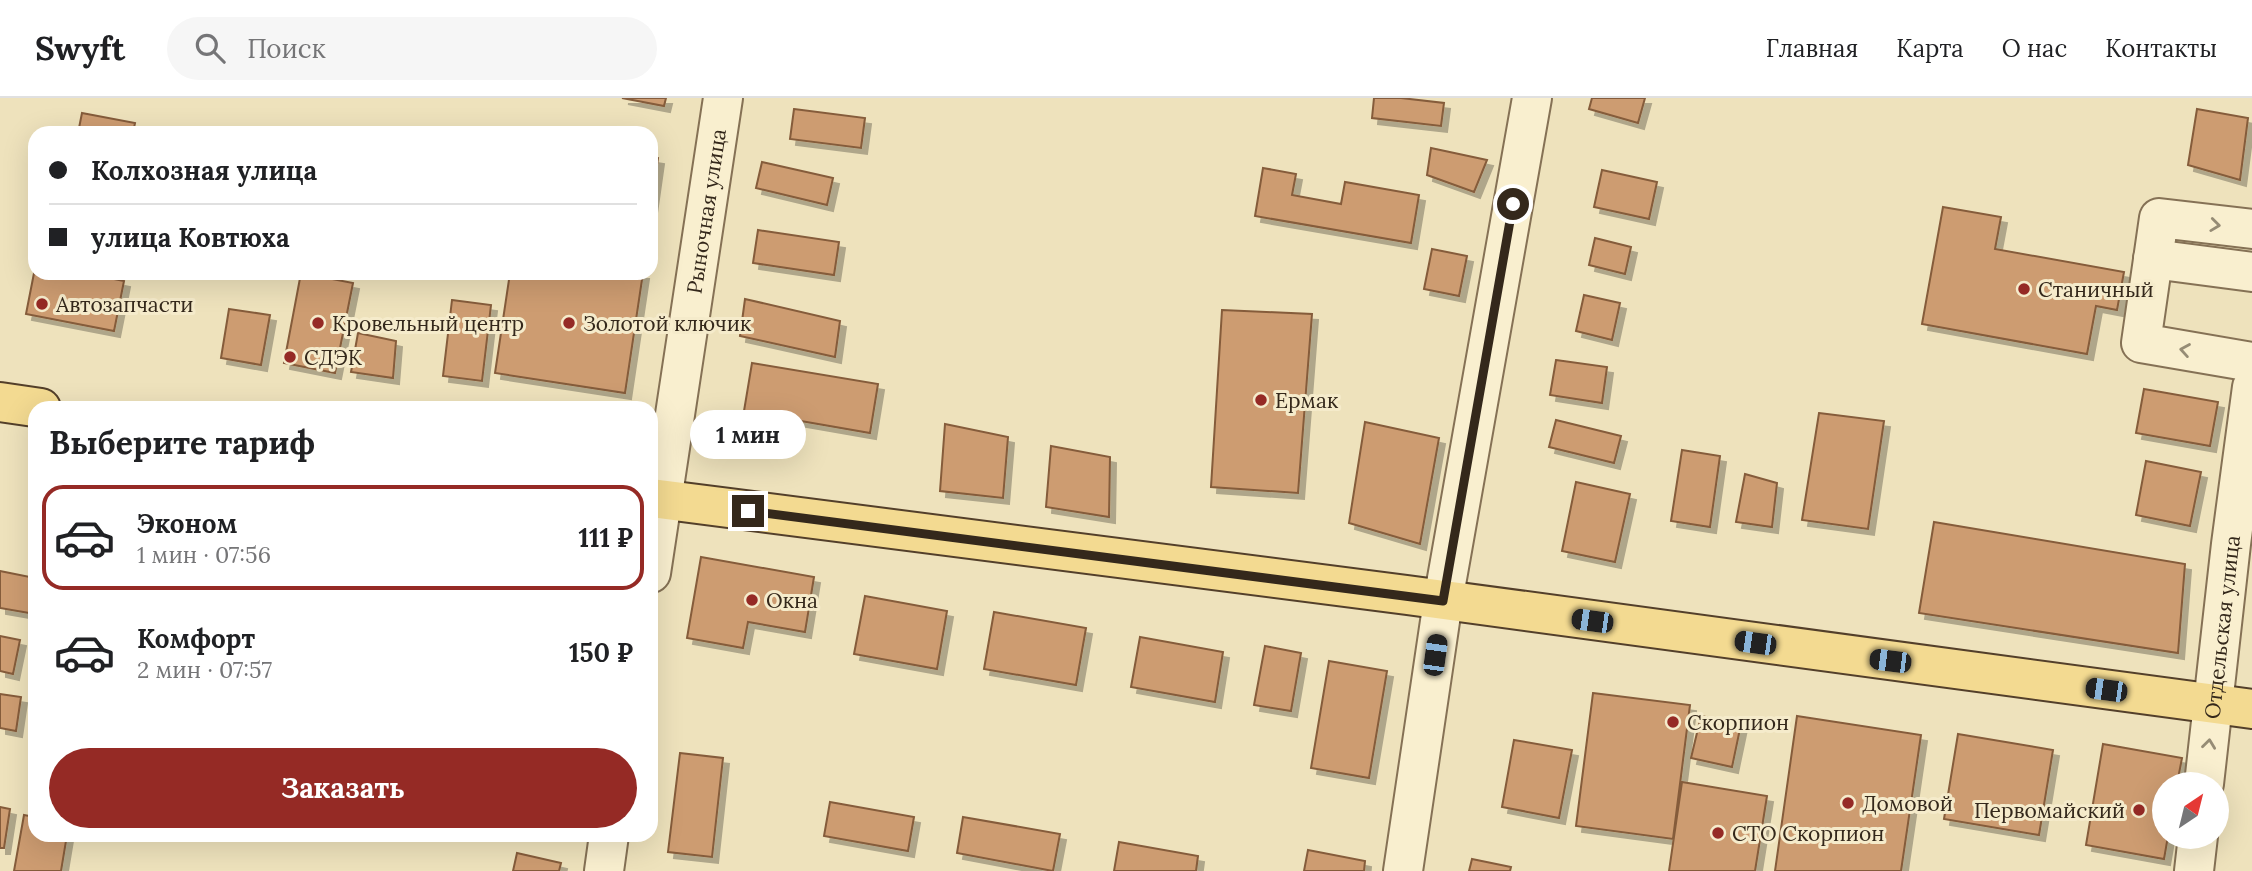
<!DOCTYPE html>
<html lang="ru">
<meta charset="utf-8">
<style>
:root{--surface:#fff;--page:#f6f6f6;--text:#202124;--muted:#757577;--line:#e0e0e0;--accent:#952a25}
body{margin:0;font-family:Lora,serif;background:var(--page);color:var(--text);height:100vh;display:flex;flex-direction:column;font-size:26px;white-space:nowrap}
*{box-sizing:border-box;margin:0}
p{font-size:23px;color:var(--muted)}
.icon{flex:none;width:38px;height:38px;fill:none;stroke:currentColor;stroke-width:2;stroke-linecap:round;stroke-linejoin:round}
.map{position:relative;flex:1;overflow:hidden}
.panel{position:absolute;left:28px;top:303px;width:630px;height:441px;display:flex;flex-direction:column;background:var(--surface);border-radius:21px;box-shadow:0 7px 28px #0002}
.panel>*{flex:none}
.banner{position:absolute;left:28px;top:28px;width:630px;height:154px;border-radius:21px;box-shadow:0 7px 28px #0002;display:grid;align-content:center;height:154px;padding:0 21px;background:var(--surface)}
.needle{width:46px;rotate:35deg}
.tools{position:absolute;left:2152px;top:674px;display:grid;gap:14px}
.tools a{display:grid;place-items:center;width:77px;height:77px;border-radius:50%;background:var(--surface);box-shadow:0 7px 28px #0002;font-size:35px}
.end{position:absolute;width:32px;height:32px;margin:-16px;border:9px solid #34281b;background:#fff;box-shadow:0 0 0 4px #fff}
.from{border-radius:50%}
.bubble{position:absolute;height:49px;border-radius:24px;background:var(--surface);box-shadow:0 7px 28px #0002;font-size:23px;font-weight:700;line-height:49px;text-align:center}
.car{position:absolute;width:21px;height:42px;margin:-21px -10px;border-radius:9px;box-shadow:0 0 5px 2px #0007;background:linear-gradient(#222 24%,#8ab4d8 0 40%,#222 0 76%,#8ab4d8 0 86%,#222 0)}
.banner b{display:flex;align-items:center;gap:24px;height:66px;font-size:26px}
.banner b+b{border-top:2px solid var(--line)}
.banner i{width:18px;height:18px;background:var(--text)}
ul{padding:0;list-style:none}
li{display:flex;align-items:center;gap:21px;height:105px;margin:0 14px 10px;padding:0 7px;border:4px solid transparent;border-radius:21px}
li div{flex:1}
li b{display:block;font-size:26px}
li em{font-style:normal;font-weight:700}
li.current{border-color:var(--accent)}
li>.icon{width:63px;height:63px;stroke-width:1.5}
h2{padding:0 21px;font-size:32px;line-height:84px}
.action{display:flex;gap:14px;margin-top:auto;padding:14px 21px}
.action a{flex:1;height:80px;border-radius:42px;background:var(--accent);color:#fff;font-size:28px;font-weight:700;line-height:80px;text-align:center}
header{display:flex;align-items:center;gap:42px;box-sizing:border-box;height:98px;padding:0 35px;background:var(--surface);border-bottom:2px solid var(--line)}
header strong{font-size:33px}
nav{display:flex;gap:38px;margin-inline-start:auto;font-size:24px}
.search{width:490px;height:63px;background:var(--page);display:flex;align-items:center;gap:18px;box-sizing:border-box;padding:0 24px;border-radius:38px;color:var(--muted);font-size:26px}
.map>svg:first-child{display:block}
.building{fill:#cd9c71;stroke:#855c3b;stroke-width:2;filter:url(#shadow)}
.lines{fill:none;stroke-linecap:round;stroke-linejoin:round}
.minor-casing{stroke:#857155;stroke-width:42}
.major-casing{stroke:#533f2a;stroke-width:42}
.minor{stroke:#f9efcf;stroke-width:38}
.major{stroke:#f3da91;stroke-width:38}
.oneway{stroke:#968c75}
.route{stroke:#34281b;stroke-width:9}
.poi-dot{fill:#952a25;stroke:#f5ebcb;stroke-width:2.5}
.labels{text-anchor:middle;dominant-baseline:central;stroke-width:6;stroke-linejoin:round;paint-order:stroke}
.street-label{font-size:21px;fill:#34281b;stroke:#f5ebcb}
.poi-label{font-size:21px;fill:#34281b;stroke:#f5ebcb;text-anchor:start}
</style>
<header>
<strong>Swyft</strong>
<div class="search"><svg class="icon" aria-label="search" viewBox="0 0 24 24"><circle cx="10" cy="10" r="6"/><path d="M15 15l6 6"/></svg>Поиск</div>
<nav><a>Главная</a><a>Карта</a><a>О нас</a><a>Контакты</a></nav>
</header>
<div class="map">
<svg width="2252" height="773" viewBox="0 0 2252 773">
<defs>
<filter id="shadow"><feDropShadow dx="6" dy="6" stdDeviation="0" flood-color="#0004"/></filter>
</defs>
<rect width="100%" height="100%" fill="#eee2bc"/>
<!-- building -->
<path class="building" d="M622 0H666L664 8Z
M1374 0H1401L1444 5 1441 28 1372 20Z
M1592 0H1645L1638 25 1589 11Z
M794 11 865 20 861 50 790 41Z
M2197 11 2248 20 2240 82 2188 67Z
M82 15 135 25 133 35H78Z
M1431 50 1487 62 1474 94 1427 77Z
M651 59 658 60 651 109Z
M762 64 833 80 827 107 756 90Z
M1263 70 1296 76 1292 97 1341 106 1345 84 1419 97 1411 145 1255 118Z
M1602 72 1657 84 1649 121 1594 109Z
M1943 109 2001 119 1995 151 2124 174 2117 212 2096 208 2087 256 1922 226Z
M758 132 839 144 834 177 753 165Z
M1595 140 1631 149 1625 176 1589 167Z
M1432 151 1467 158 1459 198 1424 191Z
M35 170V175H84L124 183 114 233 26 216Z
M301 175 353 185 335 275 284 265Z
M510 175H643L625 295 495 275Z
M1584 197 1620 205 1612 242 1576 233Z
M745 201 840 223 835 259 740 238Z
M452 202 491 207 482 283 443 278Z
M229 211 270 217 261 267 221 260Z
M1222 212 1312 216 1298 395 1211 389Z
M358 235 396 243 393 280 351 274Z
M1556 262 1607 269 1602 305 1550 297Z
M752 265 878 286 870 335 744 313Z
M2144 291 2218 304 2210 348 2136 335Z
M1819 315 1884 323 1868 431 1802 422Z
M1556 322 1621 338 1614 365 1549 349Z
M1365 324 1439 340 1420 446 1349 425Z
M945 326 1008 339 1003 400 940 393Z
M1051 348 1110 359 1109 419 1046 409Z
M1682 352 1720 358 1710 429 1671 423Z
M2146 363 2201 374 2190 428 2136 417Z
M1745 376 1777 385 1772 429 1736 424Z
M1576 384 1630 396 1615 464 1562 453Z
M1934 424 2185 466 2178 555 1919 515Z
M701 459 814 479 805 534 748 524 743 550 687 540Z
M0 473 35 480V516L0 510Z
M865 498 947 513 937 571 854 556Z
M994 514 1086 530 1076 587 984 571Z
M0 538 20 542 13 576 0 573Z
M1140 539 1223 554 1215 604 1131 589Z
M1265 548 1301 555 1291 613 1254 607Z
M1329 563 1387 573 1369 680 1311 670Z
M1593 595 1690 607 1673 741 1576 728Z
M0 596 21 599 16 633 0 630Z
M1701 618 1741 626 1732 669 1691 660Z
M1797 618 1921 637 1901 773H1775Z
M1958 636 2053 652 2039 737 1944 721Z
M1514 642 1572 652 1559 720 1502 709Z
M2103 646 2182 660 2177 686H2165V738H2168L2164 761 2086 747Z
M680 655 723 660 712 759 668 754Z
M1682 684 1767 698 1755 773H1669Z
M830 704 914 719 908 753 824 738Z
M0 709 10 711 4 750H0Z
M24 717 35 719V737H67L61 773H14Z
M963 719 1060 736 1053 773 957 755Z
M1119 744 1198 758 1196 773H1114Z
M1308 752 1365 763 1364 773H1304Z
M517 755 561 765 559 773H513Z
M1472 761 1511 769 1510 773H1469Z"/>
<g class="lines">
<!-- minor casing -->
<g class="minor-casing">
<g id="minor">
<path d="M2252 131 2159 120 2141 245 2252 264"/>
<path d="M2153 161 2252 174"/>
<path id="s1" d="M651 475 723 0"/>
<path id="s2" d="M2204 686 2231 446 2252 289"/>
<path d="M604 773 609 737"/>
<path d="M1403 773 1443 503 1532 0"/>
<path d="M2194 773 2198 738"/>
</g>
</g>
<!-- major casing -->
<g class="major-casing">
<path id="major" d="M0 304 41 310
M651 400 1407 497 2252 611"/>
</g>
<!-- minor -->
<use href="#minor" class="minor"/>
<!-- major -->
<use href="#major" class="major"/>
</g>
<!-- one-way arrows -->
<defs><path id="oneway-chevron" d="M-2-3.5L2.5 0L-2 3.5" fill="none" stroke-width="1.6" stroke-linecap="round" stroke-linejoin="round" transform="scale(1.75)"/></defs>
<g class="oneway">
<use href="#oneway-chevron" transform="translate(2215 127) rotate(7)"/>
<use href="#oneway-chevron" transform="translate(2185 252) rotate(-170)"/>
<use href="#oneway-chevron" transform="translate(2209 646) rotate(-83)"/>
</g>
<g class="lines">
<!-- route -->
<path class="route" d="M748 413 1443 503 1513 106"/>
</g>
<!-- markers -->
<g class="poi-dot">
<circle cx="2024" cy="191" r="7"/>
<circle cx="42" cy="206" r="7"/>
<circle cx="318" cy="225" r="7"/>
<circle cx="569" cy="225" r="7"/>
<circle cx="290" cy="259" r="7"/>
<circle cx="1261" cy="302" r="7"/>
<circle cx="752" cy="502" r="7"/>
<circle cx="1673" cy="624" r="7"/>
<circle cx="1848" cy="705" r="7"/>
<circle cx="2139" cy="712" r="7"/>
<circle cx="1718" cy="735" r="7"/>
</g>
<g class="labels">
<!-- street labels -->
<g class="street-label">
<text stroke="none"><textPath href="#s1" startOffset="366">Рыночная улица</textPath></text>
<text stroke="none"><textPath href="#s2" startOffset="158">Отдельская улица</textPath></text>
</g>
<!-- poi labels -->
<g class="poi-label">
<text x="2038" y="191">Станичный</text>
<text x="56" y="206">Автозапчасти</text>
<text x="332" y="225">Кровельный центр</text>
<text x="583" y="225">Золотой ключик</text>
<text x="304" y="259">СДЭК</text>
<text x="1275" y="302">Ермак</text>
<text x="766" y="502">Окна</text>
<text x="1687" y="624">Скорпион</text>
<text x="1862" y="705">Домовой</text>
<text x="2125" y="712" text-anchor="end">Первомайский</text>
<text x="1732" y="735">СТО Скорпион</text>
</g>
</g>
</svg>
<div class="tools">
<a><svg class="needle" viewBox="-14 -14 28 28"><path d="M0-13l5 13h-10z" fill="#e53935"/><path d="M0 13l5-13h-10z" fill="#757577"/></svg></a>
</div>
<i class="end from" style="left:1513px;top:106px"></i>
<i class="end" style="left:748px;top:413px"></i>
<div class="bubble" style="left:690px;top:312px;width:116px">1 мин</div>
<i class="car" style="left:1592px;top:523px;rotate:278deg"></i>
<i class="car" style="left:1755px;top:545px;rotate:278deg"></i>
<i class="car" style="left:1435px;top:557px;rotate:8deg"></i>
<i class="car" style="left:1890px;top:563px;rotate:277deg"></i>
<i class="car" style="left:2106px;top:592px;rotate:278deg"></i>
<div class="banner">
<b><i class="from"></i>Колхозная улица</b>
<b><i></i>улица Ковтюха</b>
</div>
<section class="panel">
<h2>Выберите тариф</h2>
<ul>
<li class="current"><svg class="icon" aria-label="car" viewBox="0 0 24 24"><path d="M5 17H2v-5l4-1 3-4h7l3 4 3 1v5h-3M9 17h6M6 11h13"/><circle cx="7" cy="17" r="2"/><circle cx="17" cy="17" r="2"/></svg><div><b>Эконом</b><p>1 мин · 07:56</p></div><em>111 ₽</em></li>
<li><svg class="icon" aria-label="car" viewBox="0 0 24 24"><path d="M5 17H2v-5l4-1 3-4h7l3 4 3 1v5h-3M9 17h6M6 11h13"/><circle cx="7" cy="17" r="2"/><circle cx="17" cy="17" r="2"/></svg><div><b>Комфорт</b><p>2 мин · 07:57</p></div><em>150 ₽</em></li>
</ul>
<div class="action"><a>Заказать</a></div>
</section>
</div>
